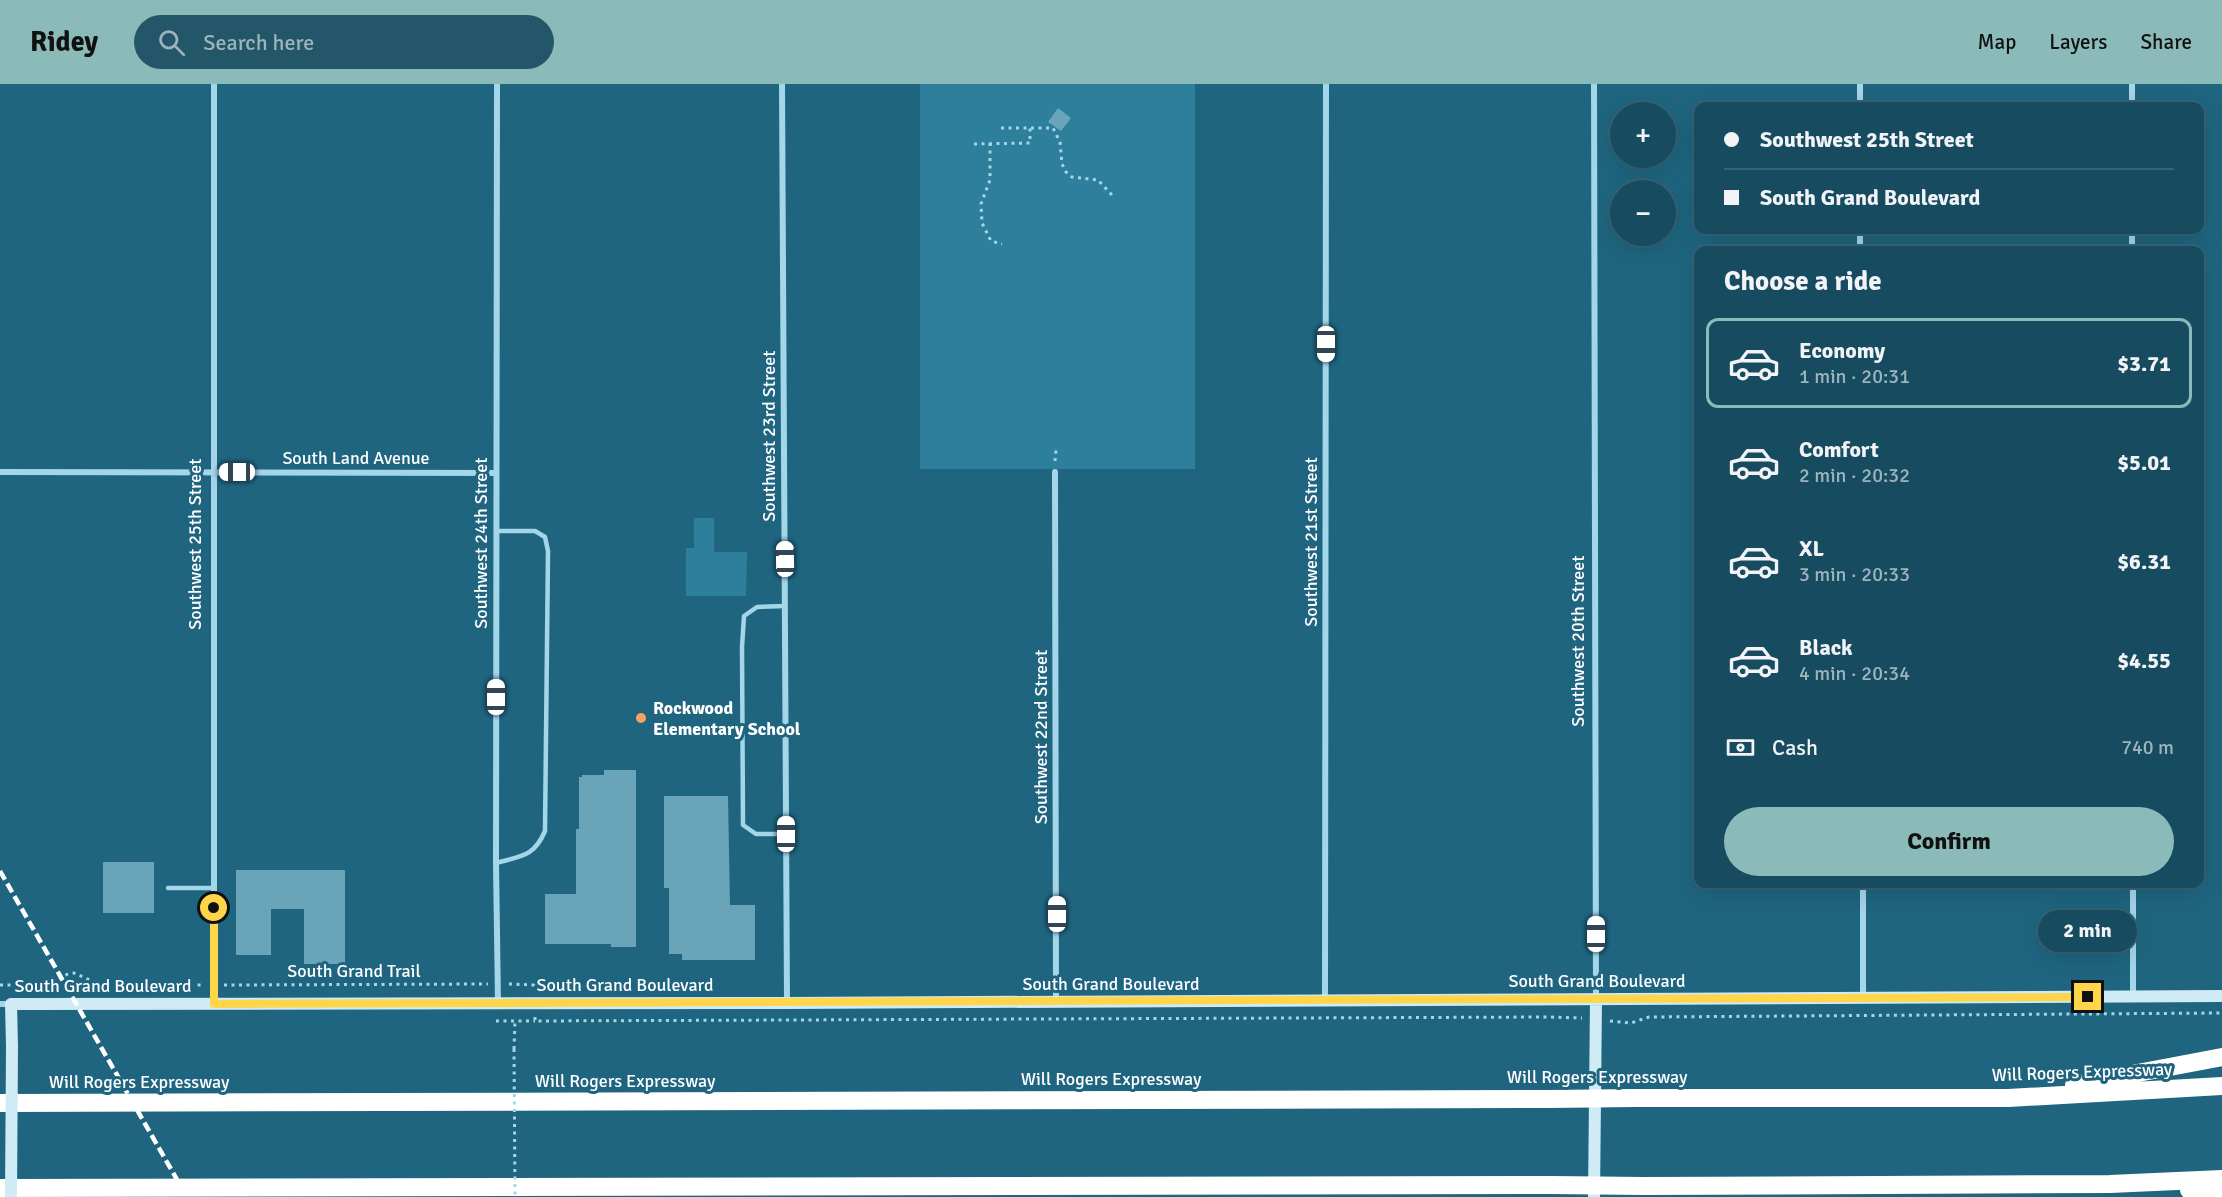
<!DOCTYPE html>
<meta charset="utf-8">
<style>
:root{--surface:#174c60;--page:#245669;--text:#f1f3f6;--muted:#9eb4bd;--line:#366375;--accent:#8bbbb9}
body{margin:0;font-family:Signika,sans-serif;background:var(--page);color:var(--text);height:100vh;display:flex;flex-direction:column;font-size:22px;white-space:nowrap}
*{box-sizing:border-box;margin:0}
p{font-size:20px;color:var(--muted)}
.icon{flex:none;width:33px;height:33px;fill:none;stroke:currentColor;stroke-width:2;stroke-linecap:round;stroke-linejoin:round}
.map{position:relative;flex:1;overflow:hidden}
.details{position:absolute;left:1694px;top:162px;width:510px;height:642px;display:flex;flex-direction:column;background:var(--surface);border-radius:12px;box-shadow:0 6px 24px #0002,0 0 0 2px var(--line)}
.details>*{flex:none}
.guide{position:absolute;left:1694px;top:18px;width:510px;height:132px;border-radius:12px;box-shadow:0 6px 24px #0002,0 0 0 2px var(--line);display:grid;align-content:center;height:132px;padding:0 30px;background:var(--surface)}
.fabs{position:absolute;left:1610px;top:18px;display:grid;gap:12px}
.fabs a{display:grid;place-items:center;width:66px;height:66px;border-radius:50%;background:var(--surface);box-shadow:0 6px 24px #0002,0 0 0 2px var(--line);font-size:30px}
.end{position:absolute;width:27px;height:27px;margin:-14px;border:8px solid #ffd54a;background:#111;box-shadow:0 0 0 3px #111}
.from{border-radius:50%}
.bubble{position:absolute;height:42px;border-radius:21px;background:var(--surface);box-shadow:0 6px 24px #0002,0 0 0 2px var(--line);font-size:20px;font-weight:700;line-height:42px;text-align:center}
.car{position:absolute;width:18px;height:36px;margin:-18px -9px;border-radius:8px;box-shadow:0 0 4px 2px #0007;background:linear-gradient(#fff 24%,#345 0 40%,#fff 0 76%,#345 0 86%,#fff 0)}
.guide b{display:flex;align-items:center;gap:21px;height:57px;font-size:22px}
.guide b+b{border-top:2px solid var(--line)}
.guide i{width:15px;height:15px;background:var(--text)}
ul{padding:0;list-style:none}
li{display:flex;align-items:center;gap:18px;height:90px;margin:0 12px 9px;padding:0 18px;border:3px solid transparent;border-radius:12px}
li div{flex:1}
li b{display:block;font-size:22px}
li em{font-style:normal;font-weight:700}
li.current{border-color:var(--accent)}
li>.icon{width:54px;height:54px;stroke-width:1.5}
h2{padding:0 30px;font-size:27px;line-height:72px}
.pay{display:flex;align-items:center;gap:15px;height:66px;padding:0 30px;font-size:22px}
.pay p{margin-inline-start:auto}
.action{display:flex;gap:12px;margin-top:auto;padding:12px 30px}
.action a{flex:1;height:69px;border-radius:36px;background:var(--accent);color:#111;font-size:24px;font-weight:700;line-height:69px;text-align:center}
header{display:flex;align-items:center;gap:36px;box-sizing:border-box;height:84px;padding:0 30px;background:var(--accent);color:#111}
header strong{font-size:28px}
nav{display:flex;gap:33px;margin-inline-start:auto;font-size:21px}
.search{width:420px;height:54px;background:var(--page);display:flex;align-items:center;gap:15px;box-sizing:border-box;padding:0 21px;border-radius:33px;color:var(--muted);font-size:22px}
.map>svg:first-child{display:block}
.green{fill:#2e7f9c}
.building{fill:#69a4b8}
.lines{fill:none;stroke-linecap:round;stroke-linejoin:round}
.path{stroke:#a3d6e8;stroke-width:3;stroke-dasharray:3 4.5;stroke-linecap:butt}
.lane{stroke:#a3d6e8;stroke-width:4.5}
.street{stroke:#a3d6e8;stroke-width:6}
.secondary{stroke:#ceebf6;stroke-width:12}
.highway{stroke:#fff;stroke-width:18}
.rail{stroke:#fff;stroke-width:4.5;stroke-dasharray:10 4.5;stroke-linecap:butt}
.path-bridge{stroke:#a3d6e8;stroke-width:3;stroke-dasharray:3 4.5;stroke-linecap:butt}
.secondary-bridge{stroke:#ceebf6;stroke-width:12}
.highway-bridge{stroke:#fff;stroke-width:18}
.route{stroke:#ffd54a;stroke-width:8}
.poi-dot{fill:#f7a163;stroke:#1f6580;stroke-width:2}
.labels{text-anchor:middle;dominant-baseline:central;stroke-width:6;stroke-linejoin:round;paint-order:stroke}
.street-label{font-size:18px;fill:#fff;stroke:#1f6580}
.poi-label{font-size:18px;font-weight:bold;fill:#fff;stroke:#1f6580;text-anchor:start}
</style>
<header>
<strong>Ridey</strong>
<div class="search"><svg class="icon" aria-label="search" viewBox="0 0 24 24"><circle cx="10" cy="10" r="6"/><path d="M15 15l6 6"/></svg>Search here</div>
<nav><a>Map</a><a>Layers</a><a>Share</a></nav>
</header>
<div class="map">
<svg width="2222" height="1113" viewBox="0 0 2222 1113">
<rect width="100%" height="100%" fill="#1f6580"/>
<!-- green -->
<path class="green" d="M920 0H1195V385H920Z
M694 434H714V468H747L746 512H686V464H694Z"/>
<!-- building -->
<path class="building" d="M1058 24 1071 34 1061 47 1048 38Z
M604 686H636V863H611V860H545V810H576V745H579V693H582V691H604Z
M664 712H728L730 821H755V876H682V870H669V804H664Z
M103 778H154V829H103Z
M236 786H345V880H304V825H271V871H236Z"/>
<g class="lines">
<!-- path -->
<path class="path" d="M1001 44H1053L1060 58 1062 80 1066 88 1072 93 1098 96 1112 111
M990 59V96L981 120 982 139 991 157 1002 160
M974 60 1030 59V44
M1055 377 1056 366
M509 900 534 901V905
M0 901H43L68 890 74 889 101 901H203
M224 901 488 900
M535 933V937L1547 933 1582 934
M496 937H535
M1610 937 1631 939 1649 933 2222 929
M514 965 515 937"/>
<!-- lane -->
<path class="lane" d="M496 447H535L545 453 548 467 545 747C534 773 521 772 496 779
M785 522 757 523 744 532 742 563 743 741 756 750H786
M168 804H214"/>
<!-- street -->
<path class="street" d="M497 0 496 779 498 919
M782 0 787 918
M1594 0 1596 915
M1860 0V22
M2132 0V22
M1860 146V166
M2132 146V166
M0 388 496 389
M1055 388 1056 917
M1863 800V914
M2133 800V912
M1325 916 1326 0
M214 919V0
M0 920H11"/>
<!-- secondary -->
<path class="secondary" d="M12 962 11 920 787 919 2222 912
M1594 1113 1596 915"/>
<!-- highway -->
<path class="highway" d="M2074 1001 2222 973
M1636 1014H2008L2222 1002
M0 1019 1548 1015
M1644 1102 2110 1100 2222 1095
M0 1104 1550 1101
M2189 1106 2222 1108"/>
<!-- rail -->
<path class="rail" d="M0 787 187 1113"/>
<!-- path-bridge -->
<path class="path-bridge" d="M514 965 515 1113"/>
<!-- secondary-bridge -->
<path class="secondary-bridge" d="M11 1113 12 962"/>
<!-- highway-bridge -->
<path class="highway-bridge" d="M1548 1015 1636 1014
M1550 1101 1644 1102"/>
</g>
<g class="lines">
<!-- route -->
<path class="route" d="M214 824V920L2088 913"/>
</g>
<!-- markers -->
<circle class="poi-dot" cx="641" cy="634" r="6"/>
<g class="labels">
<!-- street labels -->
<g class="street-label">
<text transform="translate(769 352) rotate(-90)">Southwest 23rd Street</text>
<text x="356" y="374">South Land Avenue</text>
<text transform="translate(1311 458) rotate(-90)">Southwest 21st Street</text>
<text transform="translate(481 459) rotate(-90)">Southwest 24th Street</text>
<text transform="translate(195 460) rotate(-90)">Southwest 25th Street</text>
<text transform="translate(1578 557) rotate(-90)">Southwest 20th Street</text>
<text transform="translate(1041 653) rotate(-90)">Southwest 22nd Street</text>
<text x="354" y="887">South Grand Trail</text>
<text x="1597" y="897">South Grand Boulevard</text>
<text x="1111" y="900">South Grand Boulevard</text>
<text x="625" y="901">South Grand Boulevard</text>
<text x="103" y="902">South Grand Boulevard</text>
<text transform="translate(2082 988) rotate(-2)">Will Rogers Expressway</text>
<text x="1597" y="993">Will Rogers Expressway</text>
<text x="1111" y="995">Will Rogers Expressway</text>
<text x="625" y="997">Will Rogers Expressway</text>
<text x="139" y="998">Will Rogers Expressway</text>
</g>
<!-- poi labels -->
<g class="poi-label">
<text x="653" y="624">Rockwood<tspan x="653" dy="21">Elementary School</tspan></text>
</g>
</g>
</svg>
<div class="fabs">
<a>+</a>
<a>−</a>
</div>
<i class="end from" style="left:214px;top:824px"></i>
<i class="end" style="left:2088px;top:913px"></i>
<div class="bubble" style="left:2038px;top:826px;width:99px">2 min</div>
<i class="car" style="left:1326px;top:260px;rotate:180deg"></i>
<i class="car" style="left:237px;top:388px;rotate:270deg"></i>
<i class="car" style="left:785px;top:475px;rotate:359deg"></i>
<i class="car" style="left:496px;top:613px;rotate:0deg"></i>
<i class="car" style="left:786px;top:750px;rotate:0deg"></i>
<i class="car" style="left:1057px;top:830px;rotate:0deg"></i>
<i class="car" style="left:1596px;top:850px;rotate:0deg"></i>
<div class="guide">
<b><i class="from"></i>Southwest 25th Street</b>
<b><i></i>South Grand Boulevard</b>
</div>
<section class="details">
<h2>Choose a ride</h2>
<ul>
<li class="current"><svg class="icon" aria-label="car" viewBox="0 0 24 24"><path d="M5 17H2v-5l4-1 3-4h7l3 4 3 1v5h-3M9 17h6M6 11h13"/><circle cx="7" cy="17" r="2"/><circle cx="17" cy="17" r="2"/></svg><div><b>Economy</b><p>1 min · 20:31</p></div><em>$3.71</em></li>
<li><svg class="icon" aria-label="car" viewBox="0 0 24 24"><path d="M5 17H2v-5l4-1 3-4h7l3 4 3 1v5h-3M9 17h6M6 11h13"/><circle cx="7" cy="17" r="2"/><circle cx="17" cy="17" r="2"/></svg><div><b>Comfort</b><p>2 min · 20:32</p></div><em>$5.01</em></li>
<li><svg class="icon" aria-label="car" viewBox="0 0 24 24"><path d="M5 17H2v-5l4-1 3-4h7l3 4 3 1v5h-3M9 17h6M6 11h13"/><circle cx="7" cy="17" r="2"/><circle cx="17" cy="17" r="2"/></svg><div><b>XL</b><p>3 min · 20:33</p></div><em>$6.31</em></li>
<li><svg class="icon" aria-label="car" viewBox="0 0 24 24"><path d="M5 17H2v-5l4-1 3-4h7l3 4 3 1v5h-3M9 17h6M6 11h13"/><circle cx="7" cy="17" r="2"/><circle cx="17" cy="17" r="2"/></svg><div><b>Black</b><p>4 min · 20:34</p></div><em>$4.55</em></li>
</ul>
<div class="pay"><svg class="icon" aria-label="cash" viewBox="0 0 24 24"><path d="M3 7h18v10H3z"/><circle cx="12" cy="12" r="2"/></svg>Cash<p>740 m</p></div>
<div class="action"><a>Confirm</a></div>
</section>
</div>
